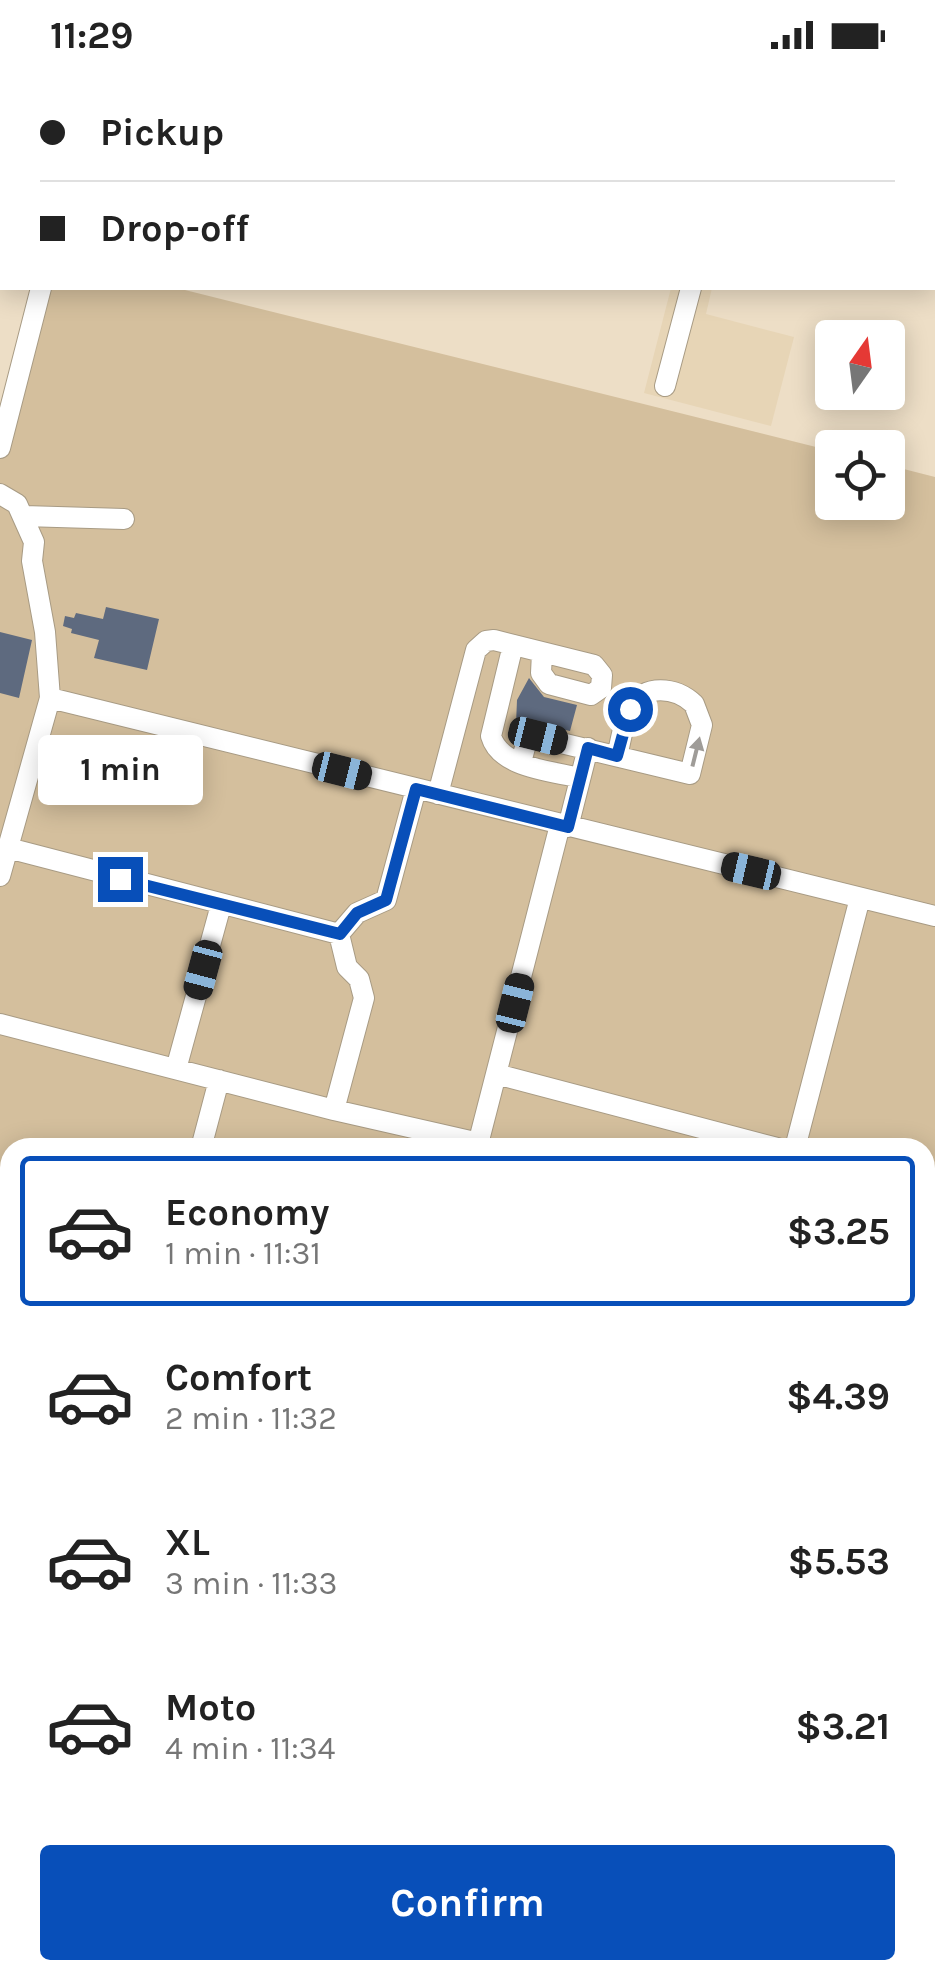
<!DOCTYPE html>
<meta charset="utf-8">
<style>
:root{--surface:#fff;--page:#f2f2f2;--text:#222;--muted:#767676;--line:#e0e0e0;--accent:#084fb9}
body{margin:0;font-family:Karla,sans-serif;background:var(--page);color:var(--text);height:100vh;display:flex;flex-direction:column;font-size:38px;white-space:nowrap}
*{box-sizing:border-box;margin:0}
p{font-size:32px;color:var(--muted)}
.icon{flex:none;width:55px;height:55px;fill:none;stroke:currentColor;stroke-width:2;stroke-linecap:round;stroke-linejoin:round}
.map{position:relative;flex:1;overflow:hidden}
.drawer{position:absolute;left:0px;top:1068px;width:935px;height:842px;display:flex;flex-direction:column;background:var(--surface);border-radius:30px 30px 0 0;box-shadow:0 5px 25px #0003}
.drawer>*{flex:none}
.banner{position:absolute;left:0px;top:0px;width:935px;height:220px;box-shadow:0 5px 25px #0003;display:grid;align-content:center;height:220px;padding:0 40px;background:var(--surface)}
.needle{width:65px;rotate:14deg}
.buttons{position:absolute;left:815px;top:250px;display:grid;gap:20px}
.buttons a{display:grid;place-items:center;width:90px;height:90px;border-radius:10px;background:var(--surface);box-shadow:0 5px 25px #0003;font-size:50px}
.end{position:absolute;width:45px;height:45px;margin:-22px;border:12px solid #084fb9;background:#fff;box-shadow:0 0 0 5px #fff}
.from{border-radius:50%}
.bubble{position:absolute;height:70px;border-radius:10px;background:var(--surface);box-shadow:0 5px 25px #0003;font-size:32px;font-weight:700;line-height:70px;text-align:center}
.car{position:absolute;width:30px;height:60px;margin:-30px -15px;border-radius:12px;box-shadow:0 0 8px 2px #0007;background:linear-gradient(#222 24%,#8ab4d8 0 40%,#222 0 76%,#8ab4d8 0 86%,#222 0)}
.banner b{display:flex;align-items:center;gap:35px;height:95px;font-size:38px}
.banner b+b{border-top:2px solid var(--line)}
.banner i{width:25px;height:25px;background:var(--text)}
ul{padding:18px 0 0;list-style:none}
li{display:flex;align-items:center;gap:30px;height:150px;margin:0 20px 15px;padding:0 20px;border:5px solid transparent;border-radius:10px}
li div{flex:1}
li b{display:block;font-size:38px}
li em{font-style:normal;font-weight:700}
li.active{border-color:var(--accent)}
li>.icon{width:90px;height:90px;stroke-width:1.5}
.action{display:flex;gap:20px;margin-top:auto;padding:20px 40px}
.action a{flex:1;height:115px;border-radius:10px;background:var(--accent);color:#fff;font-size:40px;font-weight:700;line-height:115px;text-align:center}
.status{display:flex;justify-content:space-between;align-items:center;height:70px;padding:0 50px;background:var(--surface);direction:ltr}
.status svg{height:28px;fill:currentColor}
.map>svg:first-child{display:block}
.built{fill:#e7d5b6}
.green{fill:#d4bf9d;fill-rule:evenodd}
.water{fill:#c3a777;stroke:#9b8662;stroke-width:2.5}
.building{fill:#5e6a7f}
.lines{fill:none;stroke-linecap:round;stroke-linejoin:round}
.minor-casing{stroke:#a89b84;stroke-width:22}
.minor{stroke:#fff;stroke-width:20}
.oneway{fill:#9f9c98}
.route{stroke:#084fb9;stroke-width:12}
</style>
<div class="status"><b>11:29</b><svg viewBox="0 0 49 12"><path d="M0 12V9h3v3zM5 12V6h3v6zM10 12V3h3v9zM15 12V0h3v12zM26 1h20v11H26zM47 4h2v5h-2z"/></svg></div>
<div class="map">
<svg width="935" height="1908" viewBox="0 0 935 1908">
<rect width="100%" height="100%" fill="#eddec6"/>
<!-- built -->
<path class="built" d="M671 218H712L706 244 794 267 771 356 644 323Z"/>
<!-- green -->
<path class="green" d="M41 218H177L832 381V432H888V395L935 407V1908H0V378ZM10 1078H925V1900H10Z"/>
<!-- water -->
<path class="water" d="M0 1739 10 1742V1900H47L33 1908H0Z"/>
<!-- building -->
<path class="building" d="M106 537 159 549 147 600 94 588 99 570 71 563 72 559 63 556 65 546 74 548 76 543 103 549Z
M0 562 32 570 19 628 0 623Z
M529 608 544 627 577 635 570 661 535 653 516 654 517 630Z"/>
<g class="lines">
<!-- minor casing -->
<g class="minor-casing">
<path id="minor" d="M96 2V0
M748 2 749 0
M0 58 2 59
M665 316 691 218
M0 378 41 218
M0 424 17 434 34 472 32 491 45 562 50 628
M24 446 124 449
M513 575 491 666C500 698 552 701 580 708
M521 692 526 674 532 666 690 704 702 655 694 634C676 617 644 613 630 638 623 652 621 671 617 686
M438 724 476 580 486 571 494 570 594 595 602 605 601 618 591 625 549 614 541 603 542 583
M568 757 588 678
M8 778 339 864 357 843 386 830 416 719
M0 806 50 628 935 846
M0 954 334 1040 479 1073
M176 999 221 835
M496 1004 777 1078
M334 1040 364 928 359 909 347 897 339 864
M201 1078 219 1010
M477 1078 560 755
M795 1078 860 828
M925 1116 935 1119
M0 1221 10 1223
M0 1361 10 1353
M0 1580 10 1583
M0 1711 10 1714
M925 1776 935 1771
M828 1900 832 1908
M425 1908 459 1900
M505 1908 506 1900
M695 1908 709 1900
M922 1908 935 1892"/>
</g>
<!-- minor -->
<use href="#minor" class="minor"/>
</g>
<!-- one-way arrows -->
<defs><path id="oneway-solid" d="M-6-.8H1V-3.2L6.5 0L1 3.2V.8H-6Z" transform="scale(2.5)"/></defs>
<use class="oneway" href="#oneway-solid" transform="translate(696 682) rotate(-76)"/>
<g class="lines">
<!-- route -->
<path class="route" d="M120 809 340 864 357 843 386 830 416 719 568 757 588 678 617 686 630 639"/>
</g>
</svg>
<div class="buttons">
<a><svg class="needle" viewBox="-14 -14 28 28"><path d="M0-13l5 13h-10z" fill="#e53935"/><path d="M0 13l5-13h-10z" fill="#767676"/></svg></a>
<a><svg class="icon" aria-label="locate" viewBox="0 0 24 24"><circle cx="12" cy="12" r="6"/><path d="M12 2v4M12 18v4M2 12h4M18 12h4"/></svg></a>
</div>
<i class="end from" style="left:630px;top:639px"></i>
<i class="end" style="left:120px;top:809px"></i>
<div class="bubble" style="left:38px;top:665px;width:165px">1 min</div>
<i class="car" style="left:538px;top:666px;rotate:104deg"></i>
<i class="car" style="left:342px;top:701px;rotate:104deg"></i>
<i class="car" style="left:751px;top:801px;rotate:283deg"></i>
<i class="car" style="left:203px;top:900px;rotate:195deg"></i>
<i class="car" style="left:515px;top:933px;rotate:14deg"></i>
<div class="banner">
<b><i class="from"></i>Pickup</b>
<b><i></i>Drop-off</b>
</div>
<section class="drawer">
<ul>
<li class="active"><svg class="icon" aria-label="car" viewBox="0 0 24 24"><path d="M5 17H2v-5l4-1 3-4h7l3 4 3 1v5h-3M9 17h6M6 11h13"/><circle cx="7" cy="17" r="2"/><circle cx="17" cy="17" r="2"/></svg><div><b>Economy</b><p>1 min · 11:31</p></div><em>$3.25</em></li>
<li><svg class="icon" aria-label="car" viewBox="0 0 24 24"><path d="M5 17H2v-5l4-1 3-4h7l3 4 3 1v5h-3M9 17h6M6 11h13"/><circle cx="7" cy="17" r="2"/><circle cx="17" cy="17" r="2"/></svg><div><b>Comfort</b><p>2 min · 11:32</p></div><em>$4.39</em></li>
<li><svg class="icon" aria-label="car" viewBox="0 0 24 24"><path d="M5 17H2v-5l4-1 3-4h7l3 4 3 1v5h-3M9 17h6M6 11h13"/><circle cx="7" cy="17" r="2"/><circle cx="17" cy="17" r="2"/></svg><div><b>XL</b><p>3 min · 11:33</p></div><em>$5.53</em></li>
<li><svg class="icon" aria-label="car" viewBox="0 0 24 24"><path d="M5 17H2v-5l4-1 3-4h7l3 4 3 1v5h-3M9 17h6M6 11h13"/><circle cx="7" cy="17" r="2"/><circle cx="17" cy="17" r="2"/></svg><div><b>Moto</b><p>4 min · 11:34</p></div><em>$3.21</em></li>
</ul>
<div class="action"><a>Confirm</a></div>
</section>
</div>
